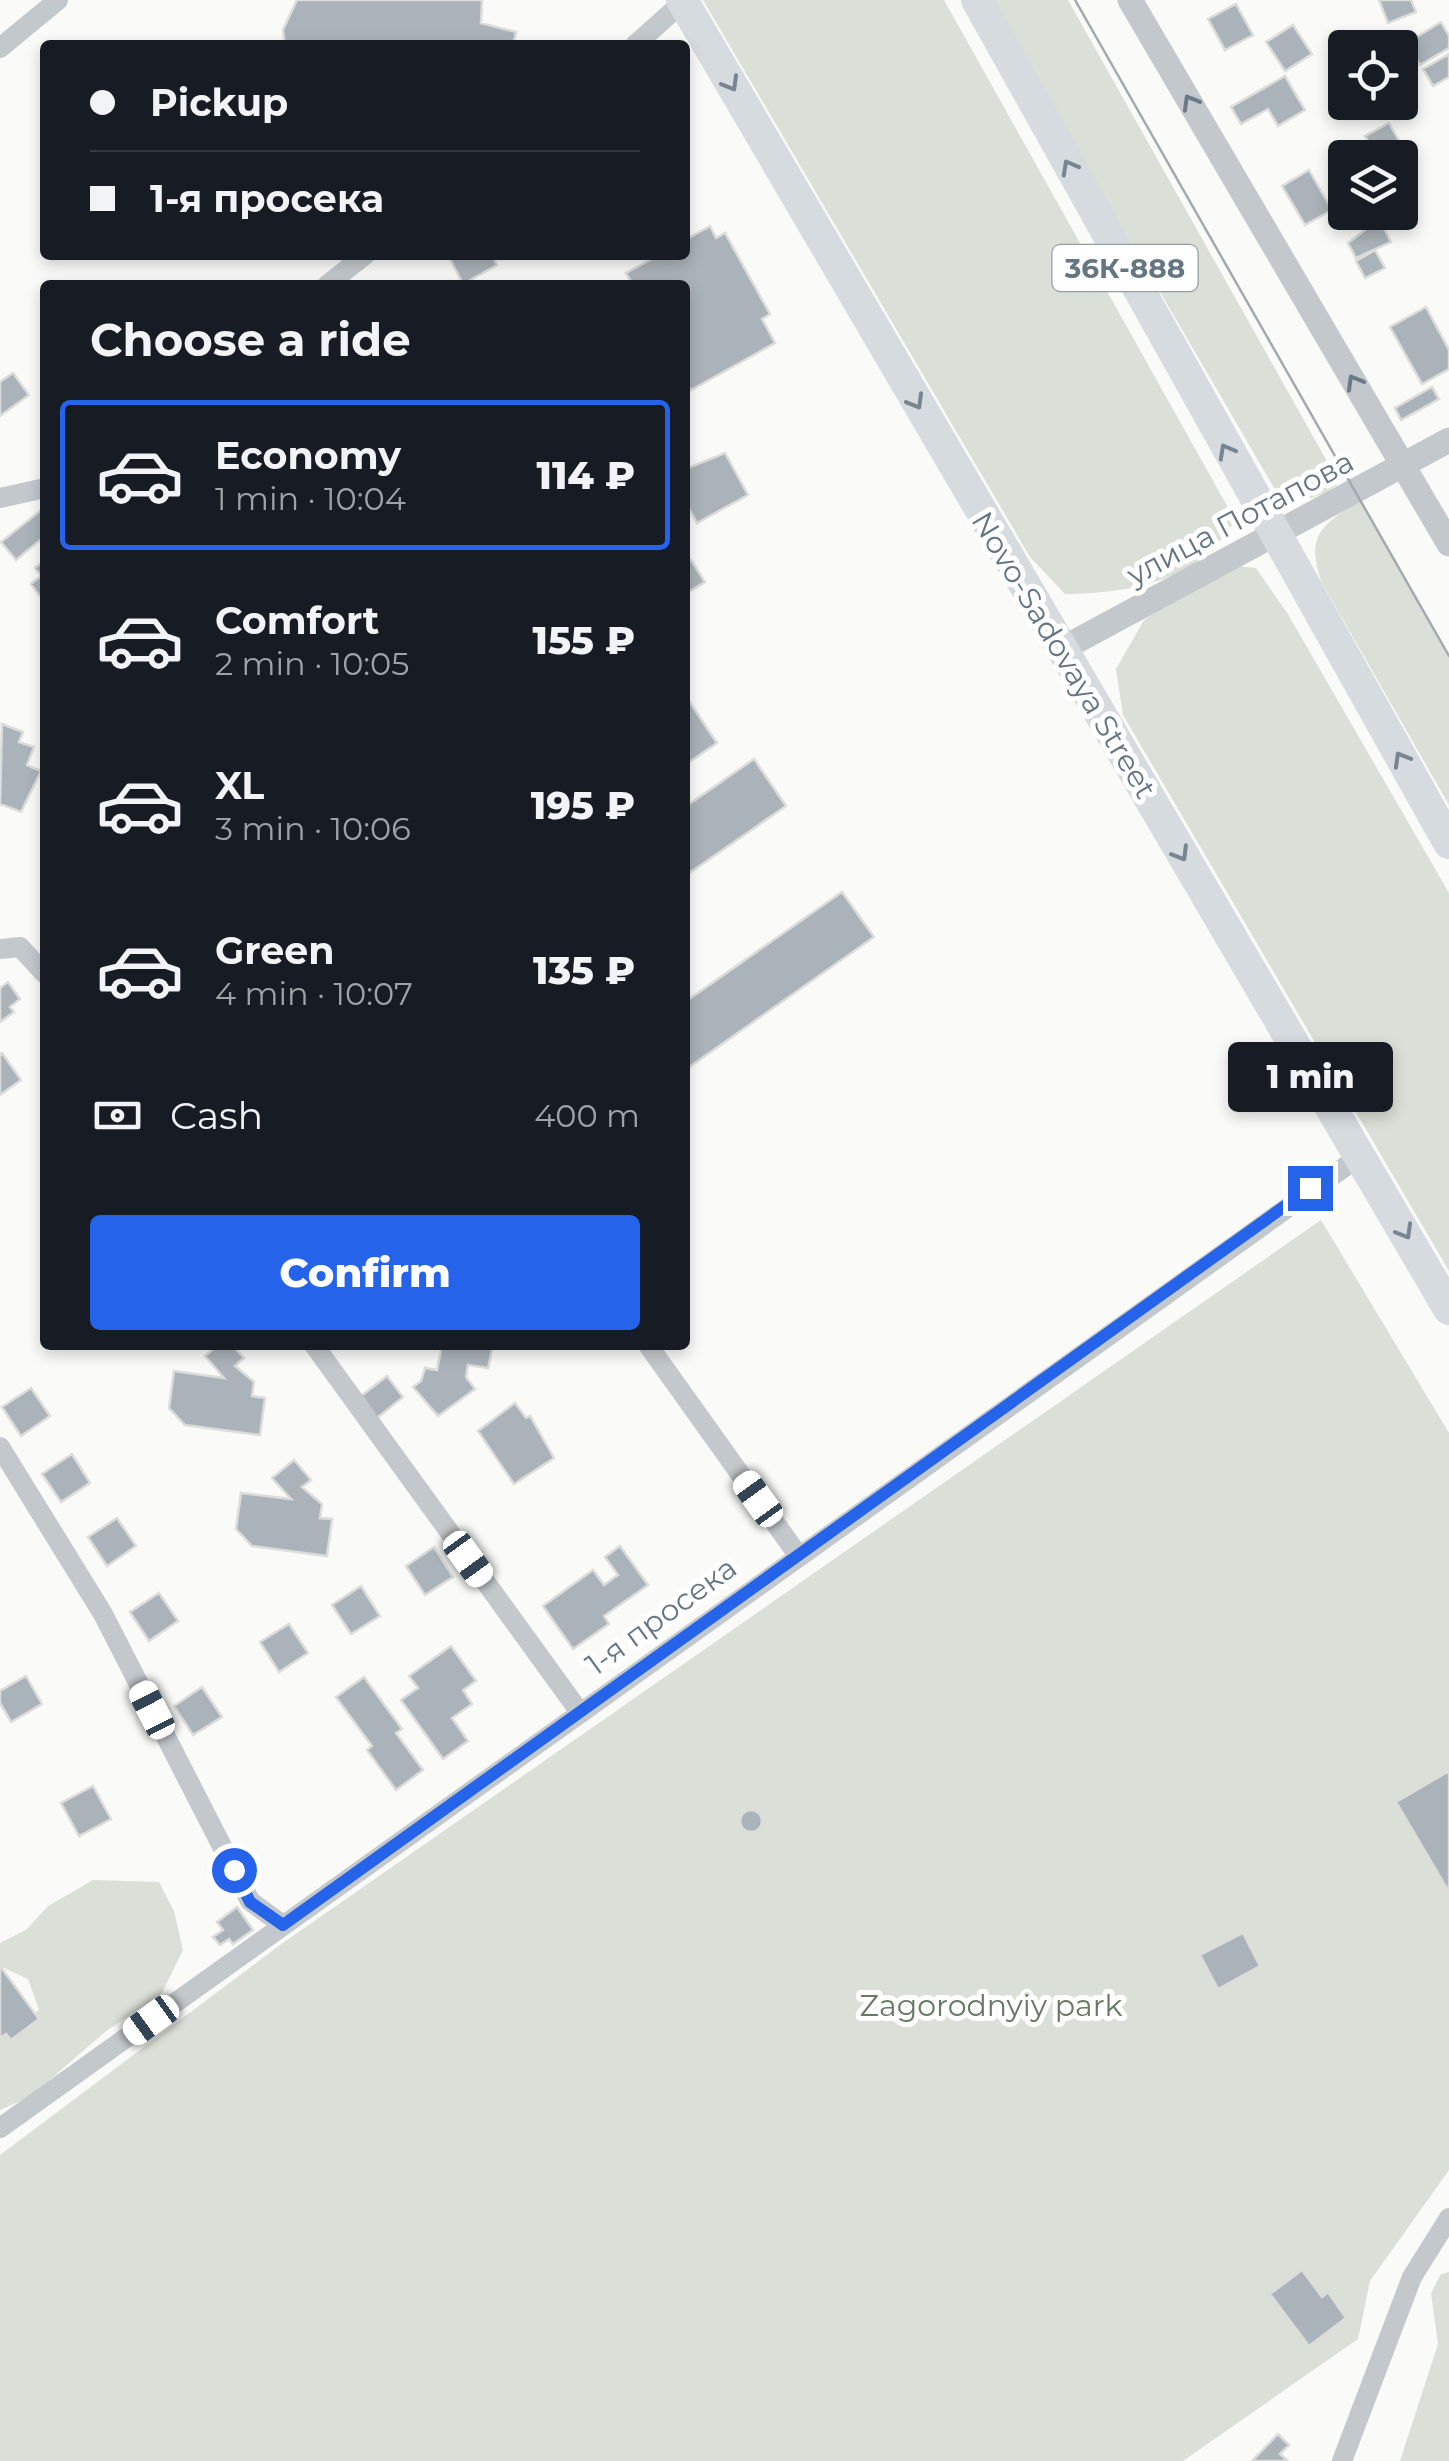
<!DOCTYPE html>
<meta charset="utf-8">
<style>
:root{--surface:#171b24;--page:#20242c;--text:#f1f3f6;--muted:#9ea1a6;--line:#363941;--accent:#2563eb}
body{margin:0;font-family:Montserrat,sans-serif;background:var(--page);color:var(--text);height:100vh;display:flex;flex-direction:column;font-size:38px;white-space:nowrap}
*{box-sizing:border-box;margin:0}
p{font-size:32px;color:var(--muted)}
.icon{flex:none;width:55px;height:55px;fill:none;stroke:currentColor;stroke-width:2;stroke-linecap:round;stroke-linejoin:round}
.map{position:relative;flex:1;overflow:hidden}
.panel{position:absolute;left:40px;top:280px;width:650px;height:1070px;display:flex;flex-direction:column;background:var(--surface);border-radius:10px;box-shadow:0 5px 15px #0003}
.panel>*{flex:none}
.top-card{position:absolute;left:40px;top:40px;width:650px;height:220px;border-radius:10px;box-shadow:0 5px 15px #0003;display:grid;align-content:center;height:220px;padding:0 50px;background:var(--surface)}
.tools{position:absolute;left:1328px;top:30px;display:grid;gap:20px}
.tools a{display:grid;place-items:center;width:90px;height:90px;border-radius:10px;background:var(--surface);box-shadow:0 5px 15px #0003;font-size:50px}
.end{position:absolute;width:45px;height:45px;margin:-22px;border:12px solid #2563eb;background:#fff;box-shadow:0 0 0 5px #fff}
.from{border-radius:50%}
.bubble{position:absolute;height:70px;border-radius:10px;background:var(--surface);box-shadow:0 5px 15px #0003;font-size:32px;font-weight:800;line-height:70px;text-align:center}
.car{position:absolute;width:30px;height:60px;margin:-30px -15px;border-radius:12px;box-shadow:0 0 8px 2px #0007;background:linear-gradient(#fff 24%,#345 0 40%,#fff 0 76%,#345 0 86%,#fff 0)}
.top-card b{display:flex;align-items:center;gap:35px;height:95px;font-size:38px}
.top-card b+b{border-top:2px solid var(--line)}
.top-card i{width:25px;height:25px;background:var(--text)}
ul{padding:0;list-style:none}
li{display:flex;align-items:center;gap:30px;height:150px;margin:0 20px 15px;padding:0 30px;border:5px solid transparent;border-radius:10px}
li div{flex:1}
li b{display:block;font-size:38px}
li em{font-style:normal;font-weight:800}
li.selected{border-color:var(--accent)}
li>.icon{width:90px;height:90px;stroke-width:1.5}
h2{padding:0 50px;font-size:45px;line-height:120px}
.pay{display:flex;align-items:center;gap:25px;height:110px;padding:0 50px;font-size:38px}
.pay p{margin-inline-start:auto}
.action{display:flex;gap:20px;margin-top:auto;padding:20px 50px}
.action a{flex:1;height:115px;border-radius:10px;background:var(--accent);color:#fff;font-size:40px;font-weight:800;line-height:115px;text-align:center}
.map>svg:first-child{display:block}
.green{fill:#dadfd7}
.building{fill:#aab3b9;stroke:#dcdcda;stroke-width:2.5}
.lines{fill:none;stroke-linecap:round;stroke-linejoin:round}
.minor{stroke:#c3c8cc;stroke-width:20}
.tertiary{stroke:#c3c8cc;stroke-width:25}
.primary{stroke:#d6dbdf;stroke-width:32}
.tram{stroke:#a2aab0;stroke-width:2.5}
.oneway{stroke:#768591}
.oneway2{stroke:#6a7a87}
.route{stroke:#2563eb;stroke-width:12}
.labels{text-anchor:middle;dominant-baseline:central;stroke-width:10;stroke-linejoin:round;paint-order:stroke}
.shield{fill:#fff;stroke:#939fa8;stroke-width:2.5}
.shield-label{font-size:28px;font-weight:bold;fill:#657683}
.street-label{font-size:30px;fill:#657683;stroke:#fff}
.park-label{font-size:30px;fill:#687a64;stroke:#fff}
</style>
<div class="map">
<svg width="1449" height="2461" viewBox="0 0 1449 2461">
<rect width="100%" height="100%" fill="#fafaf8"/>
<!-- green -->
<path class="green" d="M703 0H944L1235 520C1199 582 1130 593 1065 594L1030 557Z
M990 0H1068L1337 479V485C1316 500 1299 504 1276 491Z
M1360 501 1449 656V805L1322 583C1305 536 1321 525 1360 501Z
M1223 565 1256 568 1289 616 1449 893V1271L1123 715 1116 669 1144 620Z
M1321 1220 1449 1433V2170L1370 2281 1358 2339 1183 2461H0V2155L280 1945Z
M93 1880 159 1882 174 1911 183 1950 162 1993 105 2032 30 2097 0 2110V2030L39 2010 28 1979 0 1966V1943L26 1930 48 1906Z
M1449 2272V2461H1400L1438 2344 1431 2293 1441 2274Z"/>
<!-- building -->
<path class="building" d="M297 0H482L481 23 516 32 513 45H285L283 30Z
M1379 0H1411L1416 12 1388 23Z
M1236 4 1253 35 1225 50 1208 19Z
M1441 22 1449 36V48L1420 65 1407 43Z
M1293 25 1312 54 1285 71 1266 42Z
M1449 54V77L1433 86 1423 69Z
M1285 76 1305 110 1278 126 1268 109 1241 124 1231 107Z
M1389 123 1409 159 1400 164V158H1378L1365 136Z
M1309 170 1332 210 1305 225 1282 186Z
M1379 219 1391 242 1356 258 1348 243Z
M710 226 716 238 725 233 770 314 762 319 775 343 691 390 685 379V285H633L626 273 659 255H685V240Z
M1375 250 1385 268 1365 278 1356 261Z
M448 255H492L497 265 463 284Z
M1426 307 1449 350V369L1422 384 1390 327Z
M13 373 29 395 0 416V382Z
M1432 387 1439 399 1401 420 1395 408Z
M725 453 748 495 697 523 685 501V469Z
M45 507V536L16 560 1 542Z
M45 560V603L31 584 41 576 35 568Z
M691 560 705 582 685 594V563Z
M685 695 717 743 685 765Z
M2 724 23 732 19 742 34 747 27 765 41 771 21 812 0 804Z
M754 759 786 806 685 876V807Z
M842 892 874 937 685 1070V1002Z
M8 982 20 999 10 1007 14 1012 0 1022V988Z
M2 1053 21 1080 0 1095V1055Z
M218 1345H232L244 1358 235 1366 254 1382 252 1396 265 1398 260 1435 185 1425 169 1408 174 1371 224 1378 205 1356Z
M442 1345H493L488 1368 468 1365 466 1377 475 1389 438 1416 413 1387 421 1381 425 1368 437 1370Z
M387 1376 403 1397 377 1418 361 1396Z
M31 1388 50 1416 21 1436 2 1407Z
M515 1403 526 1418 530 1416 554 1458 514 1484 478 1431Z
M72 1454 90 1483 61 1502 42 1474Z
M294 1460 311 1480 302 1487 322 1504 320 1518 332 1519 327 1556 252 1546 236 1529 241 1493 291 1499 272 1478Z
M117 1518 136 1546 107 1566 88 1537Z
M620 1546 648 1585 604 1616 609 1624 573 1649 543 1606 593 1570 604 1585 618 1575 605 1557Z
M434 1547 453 1577 425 1595 406 1566Z
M361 1586 380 1616 351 1634 332 1605Z
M159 1593 178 1621 149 1641 130 1612Z
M289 1624 308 1653 279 1672 260 1642Z
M451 1646 476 1681 463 1690 472 1704 452 1718 468 1741 443 1759 401 1700 418 1688 409 1676Z
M26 1676 42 1704 11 1722 0 1703V1691Z
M364 1677 402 1729 396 1733 423 1770 396 1790 367 1750 372 1746 336 1697Z
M202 1687 222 1717 193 1735 174 1706Z
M1449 1771V1892L1396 1802Z
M93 1786 111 1819 79 1836 61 1803Z
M740 1821a11 11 0 1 1 22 0a11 11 0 1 1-22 0Z
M237 1907 253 1930 233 1944 229 1939 220 1945 213 1937 223 1930 217 1922Z
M1243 1933 1260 1966 1218 1989 1200 1955Z
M0 1966 39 2019 11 2040 6 2034 0 2038Z
M1302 2270 1322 2297 1328 2292 1346 2318 1309 2346 1270 2294Z
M1278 2434 1289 2445 1280 2454 1288 2461H1252Z"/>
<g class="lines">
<!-- minor -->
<path class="minor" d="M635 45 683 2
M0 48 58 0
M327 285 365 255
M0 498 45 488
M0 949 20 947 45 974
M314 1345 579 1711
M648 1345 798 1555
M0 1447 103 1614 250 1901 283 1925
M0 2128 1360 1156
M1342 2461 1412 2277 1449 2218"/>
<!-- tertiary -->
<path class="tertiary" d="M1130 0 1449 544
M1060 650 1449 440"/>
<!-- primary -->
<path class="primary" d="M682 0 1449 1309
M977 0 1449 843"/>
<!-- tram -->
<path class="tram" d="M1075 0 1449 656"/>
</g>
<!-- one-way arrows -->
<defs><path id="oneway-chevron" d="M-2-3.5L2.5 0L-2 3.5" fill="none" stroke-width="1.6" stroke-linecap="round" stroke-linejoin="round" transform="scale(2.5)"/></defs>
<g class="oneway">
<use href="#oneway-chevron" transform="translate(731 84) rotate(60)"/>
<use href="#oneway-chevron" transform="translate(1069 167) rotate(-119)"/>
<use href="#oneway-chevron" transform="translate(916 402) rotate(60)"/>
<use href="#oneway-chevron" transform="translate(1226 451) rotate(-119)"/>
<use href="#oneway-chevron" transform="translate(1401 759) rotate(-120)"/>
<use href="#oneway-chevron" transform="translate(1181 854) rotate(59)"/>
<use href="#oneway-chevron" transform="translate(1405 1232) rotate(60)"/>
</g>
<g class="oneway2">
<use href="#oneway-chevron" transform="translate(1190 102) rotate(-120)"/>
<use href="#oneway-chevron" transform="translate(1354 382) rotate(-120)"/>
</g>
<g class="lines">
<!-- route -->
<path class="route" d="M234 1870 250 1902 283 1925 1310 1188"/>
</g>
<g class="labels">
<!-- shield labels -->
<rect class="shield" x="1052.5" y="245" width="145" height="46" rx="8"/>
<g class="shield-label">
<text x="1125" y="268">36К-888</text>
</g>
<!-- street labels -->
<g class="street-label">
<text transform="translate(1240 518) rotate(-28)">улица Потапова</text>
<text transform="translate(1064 655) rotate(59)">Novo-Sadovaya Street</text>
<text transform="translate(661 1616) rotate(-36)">1-я просека</text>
</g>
<!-- park labels -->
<g class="park-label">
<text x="991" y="2005">Zagorodnyiy park</text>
</g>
</g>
</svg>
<div class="tools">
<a><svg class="icon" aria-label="locate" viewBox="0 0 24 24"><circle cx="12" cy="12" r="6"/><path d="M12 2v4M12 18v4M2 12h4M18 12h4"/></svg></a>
<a><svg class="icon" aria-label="layers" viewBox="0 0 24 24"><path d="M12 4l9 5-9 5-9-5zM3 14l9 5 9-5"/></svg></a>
</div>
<i class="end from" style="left:234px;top:1870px"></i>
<i class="end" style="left:1310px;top:1188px"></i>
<div class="bubble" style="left:1228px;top:1042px;width:165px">1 min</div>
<i class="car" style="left:758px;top:1499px;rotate:324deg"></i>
<i class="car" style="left:468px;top:1559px;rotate:144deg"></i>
<i class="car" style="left:152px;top:1710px;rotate:333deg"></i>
<i class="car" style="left:151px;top:2020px;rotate:234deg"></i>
<div class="top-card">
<b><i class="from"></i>Pickup</b>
<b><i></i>1-я просека</b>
</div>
<section class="panel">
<h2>Choose a ride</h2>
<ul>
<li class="selected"><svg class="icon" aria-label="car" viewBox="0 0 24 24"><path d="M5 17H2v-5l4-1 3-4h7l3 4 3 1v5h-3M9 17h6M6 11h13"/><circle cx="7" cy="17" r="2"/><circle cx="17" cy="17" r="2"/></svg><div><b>Economy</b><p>1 min · 10:04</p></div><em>114 ₽</em></li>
<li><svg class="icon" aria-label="car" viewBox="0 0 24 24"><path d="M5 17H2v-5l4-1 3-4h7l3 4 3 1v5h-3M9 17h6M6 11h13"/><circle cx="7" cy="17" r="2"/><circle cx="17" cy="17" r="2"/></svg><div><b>Comfort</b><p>2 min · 10:05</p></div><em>155 ₽</em></li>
<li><svg class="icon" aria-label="car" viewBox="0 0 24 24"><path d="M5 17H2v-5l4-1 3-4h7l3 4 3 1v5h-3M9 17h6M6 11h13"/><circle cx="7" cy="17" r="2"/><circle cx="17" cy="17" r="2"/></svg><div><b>XL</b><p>3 min · 10:06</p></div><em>195 ₽</em></li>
<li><svg class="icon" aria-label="car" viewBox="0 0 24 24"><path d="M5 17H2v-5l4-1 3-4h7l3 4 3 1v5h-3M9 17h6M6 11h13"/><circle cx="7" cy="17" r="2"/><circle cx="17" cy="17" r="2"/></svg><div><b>Green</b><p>4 min · 10:07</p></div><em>135 ₽</em></li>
</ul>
<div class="pay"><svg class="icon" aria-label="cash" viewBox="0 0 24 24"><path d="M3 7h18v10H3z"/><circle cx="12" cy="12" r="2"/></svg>Cash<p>400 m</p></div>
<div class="action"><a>Confirm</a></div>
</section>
</div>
